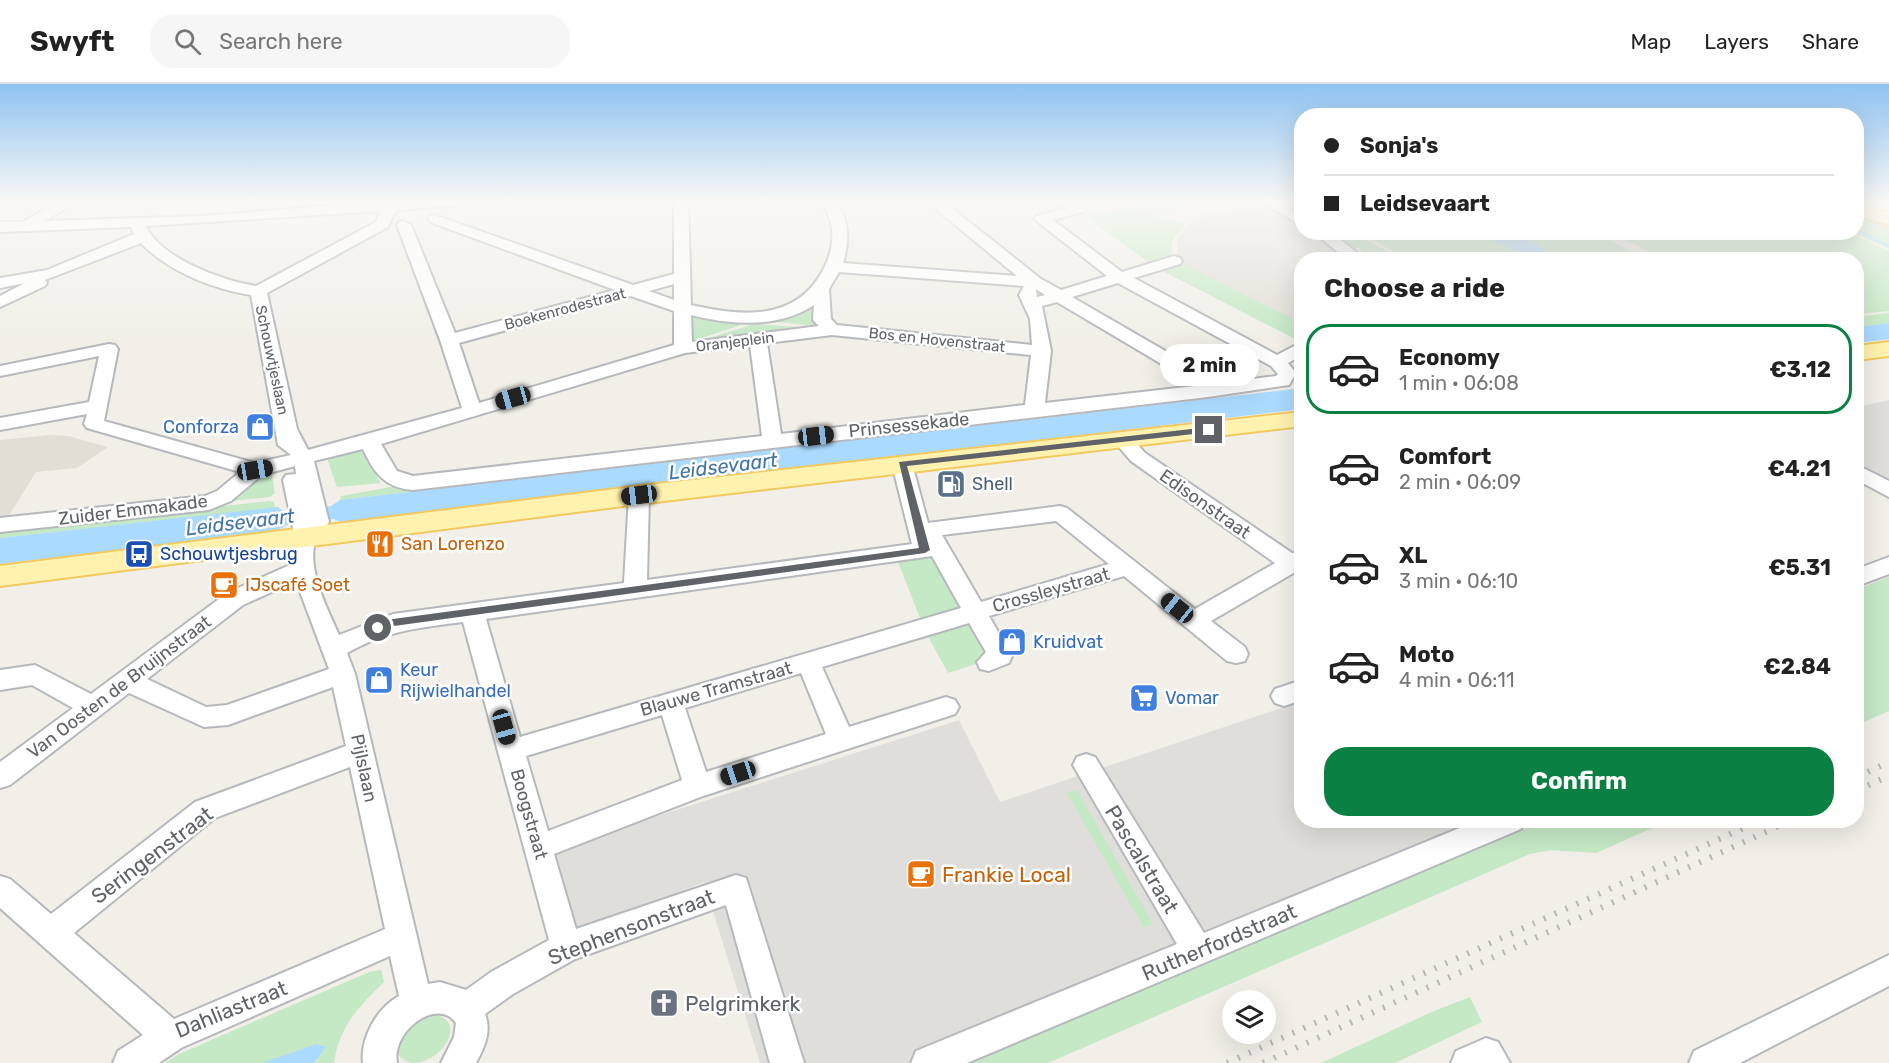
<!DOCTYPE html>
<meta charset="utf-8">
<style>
:root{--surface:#fff;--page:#f6f6f6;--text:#222;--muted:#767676;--line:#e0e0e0;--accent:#0b8043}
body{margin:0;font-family:Rubik,sans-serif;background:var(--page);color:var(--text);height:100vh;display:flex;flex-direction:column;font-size:22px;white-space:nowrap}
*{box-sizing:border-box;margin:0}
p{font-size:20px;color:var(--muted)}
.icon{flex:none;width:33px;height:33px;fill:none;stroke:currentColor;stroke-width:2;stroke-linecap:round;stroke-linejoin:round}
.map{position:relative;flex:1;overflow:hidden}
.drawer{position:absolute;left:1294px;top:168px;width:570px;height:576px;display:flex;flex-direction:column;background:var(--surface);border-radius:24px;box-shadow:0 6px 24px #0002}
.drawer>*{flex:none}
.top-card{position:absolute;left:1294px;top:24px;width:570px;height:132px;border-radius:24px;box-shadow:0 6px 24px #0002;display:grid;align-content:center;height:132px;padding:0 30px;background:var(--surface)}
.fabs{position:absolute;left:1222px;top:906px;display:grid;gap:12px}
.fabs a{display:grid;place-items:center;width:54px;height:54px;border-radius:50%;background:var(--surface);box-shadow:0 6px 24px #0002;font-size:30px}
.end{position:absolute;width:27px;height:27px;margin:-14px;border:8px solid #5f6368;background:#fff;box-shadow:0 0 0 3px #fff}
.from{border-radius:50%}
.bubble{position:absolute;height:42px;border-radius:21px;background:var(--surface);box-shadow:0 6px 24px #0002;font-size:20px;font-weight:700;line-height:42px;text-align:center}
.car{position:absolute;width:18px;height:36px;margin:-18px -9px;border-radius:8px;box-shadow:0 0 4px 2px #0007;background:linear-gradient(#222 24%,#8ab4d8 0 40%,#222 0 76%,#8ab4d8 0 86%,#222 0)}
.top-card b{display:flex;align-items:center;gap:21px;height:57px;font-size:22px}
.top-card b+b{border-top:2px solid var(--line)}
.top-card i{width:15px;height:15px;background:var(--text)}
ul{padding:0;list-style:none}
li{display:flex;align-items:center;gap:18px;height:90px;margin:0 12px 9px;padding:0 18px;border:3px solid transparent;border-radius:24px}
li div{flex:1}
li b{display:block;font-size:22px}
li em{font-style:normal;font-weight:700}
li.current{border-color:var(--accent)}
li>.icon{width:54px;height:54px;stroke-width:1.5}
h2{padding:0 30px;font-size:27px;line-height:72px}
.button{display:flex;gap:12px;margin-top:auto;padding:12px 30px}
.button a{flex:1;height:69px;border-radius:24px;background:var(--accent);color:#fff;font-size:24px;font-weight:700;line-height:69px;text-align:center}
header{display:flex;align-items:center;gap:36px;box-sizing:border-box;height:84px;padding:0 30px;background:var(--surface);border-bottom:2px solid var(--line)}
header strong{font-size:28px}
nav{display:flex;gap:33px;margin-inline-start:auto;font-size:21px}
.search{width:420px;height:54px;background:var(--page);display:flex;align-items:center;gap:15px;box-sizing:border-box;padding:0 21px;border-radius:24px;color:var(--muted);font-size:22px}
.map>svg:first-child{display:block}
.industrial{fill:#e0deda}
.education{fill:#e1ded6}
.green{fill:#c5e8c5}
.water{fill:#aadaff}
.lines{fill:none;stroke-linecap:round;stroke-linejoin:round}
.stream{stroke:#aadaff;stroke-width:3}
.minor-casing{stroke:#b5b8bc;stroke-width:4}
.major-casing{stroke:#f2c960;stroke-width:4}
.minor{fill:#fff;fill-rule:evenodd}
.major{fill:#fff2af;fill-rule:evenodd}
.rail{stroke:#b6b7b8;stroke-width:6;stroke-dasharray:2 10;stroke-linecap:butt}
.route{fill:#5f6368}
.labels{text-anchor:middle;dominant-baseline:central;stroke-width:5;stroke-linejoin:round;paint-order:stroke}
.far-street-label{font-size:15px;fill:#5f6368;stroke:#fff}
.street-label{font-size:18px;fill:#5f6368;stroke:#fff}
.shop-label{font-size:18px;fill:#366cbe;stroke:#fff;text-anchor:start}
.service-label{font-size:18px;fill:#4e5e75;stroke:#fff;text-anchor:start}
.food-label{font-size:18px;fill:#c56008;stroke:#fff;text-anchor:start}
.transit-label{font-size:18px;fill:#164399;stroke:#fff;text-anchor:start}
.water-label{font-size:20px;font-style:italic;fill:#4174aa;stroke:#fff}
.near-street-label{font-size:21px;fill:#5f6368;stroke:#fff}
.near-food-label{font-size:21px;fill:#c56008;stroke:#fff;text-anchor:start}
.near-worship-label{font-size:21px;fill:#5b616d;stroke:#fff;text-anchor:start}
</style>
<header>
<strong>Swyft</strong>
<div class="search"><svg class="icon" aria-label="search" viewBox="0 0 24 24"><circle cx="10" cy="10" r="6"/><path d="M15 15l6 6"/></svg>Search here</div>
<nav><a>Map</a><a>Layers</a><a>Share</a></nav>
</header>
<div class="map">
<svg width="1889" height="979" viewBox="0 0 1889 979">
<rect width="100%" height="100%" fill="#f1efe8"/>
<!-- industrial -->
<path class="industrial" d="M1889 316V401L1857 381V323Z
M1302 617V736L1575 737 1027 979H760L704 798 576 849 554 765 959 636 1000 718Z"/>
<!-- education -->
<path class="education" d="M1260 118 1302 143V148L1310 149 1334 162 1346 175 1302 176V239L1184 182 1177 174V156L1188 141 1203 131Z
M50 351 68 352 108 363 77 384 36 388 8 433 0 434V356Z"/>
<!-- green -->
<path class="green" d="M1134 117H1198L1159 131Z
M1133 122H1139L1162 135 1185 139 1172 157 1171 174 1152 181 1085 132Z
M1857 128 1889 139V165L1854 149 1857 148Z
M1336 149H1355L1400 175H1371L1359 164 1352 165 1329 151Z
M1361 149H1597L1645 175H1407Z
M1613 149H1850L1889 167V227L1857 230V176L1663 175Z
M1180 179 1302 239V253L1297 256 1159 185Z
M813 222 817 242 767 237Z
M1889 229V239L1857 243V233Z
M691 231 741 241 690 258 689 232Z
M755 240 814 244 696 258 751 241Z
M772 357V365L340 416 341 412 413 399Z
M364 365 380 399 337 403 327 374Z
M268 390 272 392 275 409 270 413 222 418 229 413 239 414 254 399 249 398Z
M270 417 274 418 275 424 0 454V446Z
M933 473 963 525 922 539 898 478Z
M1889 493V627L1857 641V505Z
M969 536 992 575 948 589 926 549Z
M1077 706 1153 840 1144 844 1067 709Z
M1581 736 1668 737 1596 769 1552 766 1530 770 1048 979H956L1543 737 1563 742Z
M381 886 384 898C359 922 339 943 334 979H314L318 975 277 979H165L179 970 369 888Z
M1470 913 1482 938 1395 979H1321L1434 927Z
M433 930C470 937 441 979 413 979 380 975 410 935 433 930Z"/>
<!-- water -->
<path class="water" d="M1487 149C1502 148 1545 155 1547 173L1545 175H1523L1520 168 1483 154V150Z
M1889 239V255L1857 259V243Z
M1302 304V325L343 439 334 435 287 441 276 447 0 480V454L278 423 284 428 331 422 340 416Z
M317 960 326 963 314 979H262Z"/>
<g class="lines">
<!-- stream -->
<path class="stream" d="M1857 147 1889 162"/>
<!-- minor casing -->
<g class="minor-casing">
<path id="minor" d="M60 117H79L44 137 203 132 388 117H466L459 121 396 126 388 143 267 209 297 345 308 366 462 324 440 256 397 141 399 138 404 137 411 141 455 249 615 206 430 138 428 135 430 132 435 131 633 201 674 190V117H688L691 221C747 234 804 237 828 175 836 155 833 135 821 117H836C849 136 850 157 843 179L1017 192 926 117H943L1041 195 1061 206 1107 192 1034 135 1036 132 1066 124 1058 117H1076L1085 125 1083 128 1053 136 1122 188 1174 172 1180 174 1182 177 1180 180 1134 194 1277 271 1302 258V271L1288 279 1296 289 1289 301 1208 313 413 406C385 404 374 389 363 365L314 377 329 438C324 445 316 453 314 462 309 490 328 526 339 551L393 530 624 499 629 411 632 406H646L649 411 647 496 912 460 892 380 895 375H909L912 380 928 439 1060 422 1067 424 1195 525 1275 479 1131 377 1113 356 1116 352C1131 348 1136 359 1145 369L1292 469 1302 467V484L1211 537 1245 563 1248 570 1245 577 1236 579 1227 577 1124 492 989 532 1012 572 1009 579 989 587 980 585 977 578 986 568 969 539 822 583 849 643 946 613 955 616 959 623 955 630 703 712 554 770 576 845 736 791 746 794 804 979H770L726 821 575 875 513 910 485 930C492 948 484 964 476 979H441L454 953 456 939C437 912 391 948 397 979H363C360 954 377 924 399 912L390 872 181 964 159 979H113L118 967 143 951 0 824V792L10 795 51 830 195 718 346 662 333 603 228 641 204 643 129 609 10 701 0 704V678L73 624 32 601 0 606V586L35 581 91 610 227 509 292 480V462L295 454 283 396 286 391 296 390 295 382 262 391 231 417 209 426 0 448V434L205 412 217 407 240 388 87 344 84 340 87 330 0 346V334L89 318 99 272 0 292V282L109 260 115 261 118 265 104 337 255 379 291 371 278 361 251 211C212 205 168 187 141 159L45 196 47 199 45 202 0 223V212L25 199 0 204V194L47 186 134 150 131 143 0 148V138H23ZM380 127 376 138 256 202C223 197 160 174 146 142ZM839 188 1024 202 1019 211 1030 235 1032 261 837 241 831 235 829 205ZM1118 199 1271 282 1278 290 1276 292 1212 300 1205 290 1072 213ZM674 200V216L649 207ZM1036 205 1045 211 1037 213ZM631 212 674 227V261L479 319 459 259ZM1057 218 1192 298 1195 302 1045 319 1051 267 1042 222ZM814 221 813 236 819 242 692 258 691 231C732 241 777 245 814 221ZM832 251 1031 271 1025 321 781 350 767 259ZM750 261 762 352 413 392 397 387 381 360 685 269ZM1056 437 1109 480 981 518 942 451ZM932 472 961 524 520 653 486 535ZM296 497 329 585 227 621 206 623 147 595 243 521ZM463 538 549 856 491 888 466 906 440 898 428 900 355 590 347 569C388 546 418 544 463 538ZM801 589 826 650 706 688 685 624ZM662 631 682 696 548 747 526 672ZM350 683 385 845 174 935 74 849 215 734Z
M1261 117H1279L1302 132V142Z
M1313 148H1331L1366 176H1348Z
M1857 381 1889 397V413L1857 396Z
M1889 473V490L1857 502V485Z
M1302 596V616L1284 622 1275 619 1271 612 1275 605Z
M1086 670 1095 673 1204 849 1479 736H1525L1521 745 967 979H911L916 967 1177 860 1073 681 1077 673Z
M1889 871V902L1740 979H1689L1694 967Z
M1486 954 1498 958 1510 979H1451L1456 967Z"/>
</g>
<!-- major casing -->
<g class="major-casing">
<path id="major" d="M1857 119 1889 129V141L1857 131Z
M1889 258V272L1857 276V262Z
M1302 328V342L639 420 0 502V482L639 402Z"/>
</g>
<!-- minor -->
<use href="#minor" class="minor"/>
<!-- major -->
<use href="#major" class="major"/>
<!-- rail -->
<path class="rail" d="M1857 693 1889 678
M1857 706 1889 692
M1227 979 1761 736
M1263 979 1792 736"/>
</g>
<!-- sky -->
<linearGradient id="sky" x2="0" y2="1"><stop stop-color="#8fc3f1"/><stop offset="0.46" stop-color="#f9f8f5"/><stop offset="1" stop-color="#f9f8f5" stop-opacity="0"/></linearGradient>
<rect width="1889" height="255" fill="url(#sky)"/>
<!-- route -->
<path class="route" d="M1209 343 1212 348 907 382 930 466 925 469 394 542 378 548 373 544 393 535 919 464 899 378Z"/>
<!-- icons -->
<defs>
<g id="shop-square" transform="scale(1.5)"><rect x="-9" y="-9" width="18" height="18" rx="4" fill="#3f7fe0" stroke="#fff"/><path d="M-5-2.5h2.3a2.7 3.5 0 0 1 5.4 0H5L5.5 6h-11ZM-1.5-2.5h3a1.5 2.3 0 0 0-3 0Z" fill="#fff"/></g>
<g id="fuel-square" transform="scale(1.5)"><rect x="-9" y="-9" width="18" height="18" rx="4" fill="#5c6f8a" stroke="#fff"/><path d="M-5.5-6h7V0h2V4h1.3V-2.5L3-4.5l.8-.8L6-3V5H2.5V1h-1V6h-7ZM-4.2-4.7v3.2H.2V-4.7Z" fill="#fff"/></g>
<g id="restaurant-square" transform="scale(1.5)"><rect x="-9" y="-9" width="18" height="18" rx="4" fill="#e8710a" stroke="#fff"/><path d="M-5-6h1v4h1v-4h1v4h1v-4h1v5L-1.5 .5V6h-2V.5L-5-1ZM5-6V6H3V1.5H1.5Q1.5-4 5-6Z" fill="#fff"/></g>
<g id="bus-square" transform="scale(1.5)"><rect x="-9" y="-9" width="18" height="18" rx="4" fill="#1a4fb4" stroke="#fff"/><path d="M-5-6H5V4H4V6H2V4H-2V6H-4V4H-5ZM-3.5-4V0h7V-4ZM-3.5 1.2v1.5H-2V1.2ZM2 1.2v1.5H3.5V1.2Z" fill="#fff"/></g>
<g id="cafe-square" transform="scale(1.5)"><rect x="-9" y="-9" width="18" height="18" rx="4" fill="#e8710a" stroke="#fff"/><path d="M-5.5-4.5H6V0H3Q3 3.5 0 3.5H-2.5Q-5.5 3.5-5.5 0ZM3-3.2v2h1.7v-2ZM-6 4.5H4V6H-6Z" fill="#fff"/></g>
<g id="supermarket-square" transform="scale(1.5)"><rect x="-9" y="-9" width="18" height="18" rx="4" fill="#3f7fe0" stroke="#fff"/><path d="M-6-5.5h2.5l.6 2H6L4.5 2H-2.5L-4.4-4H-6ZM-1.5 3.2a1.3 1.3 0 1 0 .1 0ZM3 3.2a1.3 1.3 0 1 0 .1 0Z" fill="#fff"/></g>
<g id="church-square" transform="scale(1.5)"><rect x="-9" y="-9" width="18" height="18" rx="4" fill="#6b7280" stroke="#fff"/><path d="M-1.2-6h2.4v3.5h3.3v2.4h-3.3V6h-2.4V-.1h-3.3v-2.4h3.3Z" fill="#fff"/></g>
</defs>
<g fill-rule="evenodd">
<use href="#shop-square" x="260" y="343"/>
<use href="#fuel-square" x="951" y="400"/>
<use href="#restaurant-square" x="380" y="460"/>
<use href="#bus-square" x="139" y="470"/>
<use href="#cafe-square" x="224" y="501"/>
<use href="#shop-square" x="1012" y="558"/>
<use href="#shop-square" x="379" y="596"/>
<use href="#supermarket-square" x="1144" y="614"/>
<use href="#cafe-square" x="921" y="790"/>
<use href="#church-square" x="664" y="919"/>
</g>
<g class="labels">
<!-- far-street labels -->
<g class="far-street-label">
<text transform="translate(565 225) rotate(-15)">Boekenrodestraat</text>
<text transform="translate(937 256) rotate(6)">Bos en Hovenstraat</text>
<text transform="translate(735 258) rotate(-7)">Oranjeplein</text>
<text transform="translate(272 276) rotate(78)">Schouwtjeslaan</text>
</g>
<!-- street labels -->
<g class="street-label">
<text transform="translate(909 341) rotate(-6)">Prinsessekade</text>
<text transform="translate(1205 420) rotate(35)">Edisonstraat</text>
<text transform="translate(133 426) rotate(-7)">Zuider Emmakade</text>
<text transform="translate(1051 506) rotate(-16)">Crossleystraat</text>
<text transform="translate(119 603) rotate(-37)">Van Oosten de Bruijnstraat</text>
<text transform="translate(716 605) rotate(-16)">Blauwe Tramstraat</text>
<text transform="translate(364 684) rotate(78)">Pijlslaan</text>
<text transform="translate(529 730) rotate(74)">Boogstraat</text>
</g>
<!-- shop labels -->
<g class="shop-label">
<text x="239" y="343" text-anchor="end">Conforza</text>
<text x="1033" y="558">Kruidvat</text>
<text x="400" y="586">Keur<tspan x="400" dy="21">Rijwielhandel</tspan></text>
<text x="1165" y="614">Vomar</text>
</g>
<!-- service labels -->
<g class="service-label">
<text x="972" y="400">Shell</text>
</g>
<!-- food labels -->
<g class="food-label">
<text x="401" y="460">San Lorenzo</text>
<text x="245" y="501">IJscafé Soet</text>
</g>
<!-- transit labels -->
<g class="transit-label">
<text x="160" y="470">Schouwtjesbrug</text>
</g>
<!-- water labels -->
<g class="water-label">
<text transform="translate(723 382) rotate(-7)">Leidsevaart</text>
<text transform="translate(240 438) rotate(-7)">Leidsevaart</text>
</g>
<!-- near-street labels -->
<g class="near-street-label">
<text transform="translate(152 771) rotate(-37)">Seringenstraat</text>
<text transform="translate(1142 775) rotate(59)">Pascalstraat</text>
<text transform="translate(631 843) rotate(-21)">Stephensonstraat</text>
<text transform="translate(1219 858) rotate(-23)">Rutherfordstraat</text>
<text transform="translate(231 925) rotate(-22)">Dahliastraat</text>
</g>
<!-- near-food labels -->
<g class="near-food-label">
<text x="942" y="790">Frankie Local</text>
</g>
<!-- near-worship labels -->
<g class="near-worship-label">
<text x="685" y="919">Pelgrimkerk</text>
</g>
</g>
</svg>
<div class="fabs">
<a><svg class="icon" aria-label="layers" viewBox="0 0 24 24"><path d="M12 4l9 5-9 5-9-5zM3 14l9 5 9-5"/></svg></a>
</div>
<i class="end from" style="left:378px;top:544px"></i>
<i class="end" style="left:1209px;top:346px"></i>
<div class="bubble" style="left:1160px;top:260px;width:99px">2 min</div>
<i class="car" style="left:513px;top:314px;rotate:254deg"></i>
<i class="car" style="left:816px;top:352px;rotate:83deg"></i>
<i class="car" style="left:255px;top:386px;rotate:81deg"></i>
<i class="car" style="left:639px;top:411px;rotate:263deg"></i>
<i class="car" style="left:1177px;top:524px;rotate:309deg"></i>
<i class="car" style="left:504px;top:643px;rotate:164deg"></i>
<i class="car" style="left:738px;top:689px;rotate:252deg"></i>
<div class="top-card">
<b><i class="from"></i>Sonja's</b>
<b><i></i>Leidsevaart</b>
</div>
<section class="drawer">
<h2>Choose a ride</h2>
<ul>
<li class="current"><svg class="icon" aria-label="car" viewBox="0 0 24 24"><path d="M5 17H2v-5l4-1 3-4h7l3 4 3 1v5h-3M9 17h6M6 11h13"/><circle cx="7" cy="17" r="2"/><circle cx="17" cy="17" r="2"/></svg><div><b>Economy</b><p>1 min · 06:08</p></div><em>€3.12</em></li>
<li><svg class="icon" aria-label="car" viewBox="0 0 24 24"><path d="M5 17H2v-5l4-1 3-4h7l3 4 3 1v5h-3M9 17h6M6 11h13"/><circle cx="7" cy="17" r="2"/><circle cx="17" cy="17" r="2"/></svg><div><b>Comfort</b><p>2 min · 06:09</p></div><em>€4.21</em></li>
<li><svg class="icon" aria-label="car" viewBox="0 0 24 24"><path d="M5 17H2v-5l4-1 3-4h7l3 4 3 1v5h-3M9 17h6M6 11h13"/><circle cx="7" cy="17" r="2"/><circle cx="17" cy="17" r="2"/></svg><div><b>XL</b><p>3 min · 06:10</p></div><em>€5.31</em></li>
<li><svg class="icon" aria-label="car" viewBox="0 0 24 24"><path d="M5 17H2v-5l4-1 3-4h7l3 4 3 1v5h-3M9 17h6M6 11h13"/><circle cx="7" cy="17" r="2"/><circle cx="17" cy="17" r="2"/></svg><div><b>Moto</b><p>4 min · 06:11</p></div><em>€2.84</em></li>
</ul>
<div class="button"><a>Confirm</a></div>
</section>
</div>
